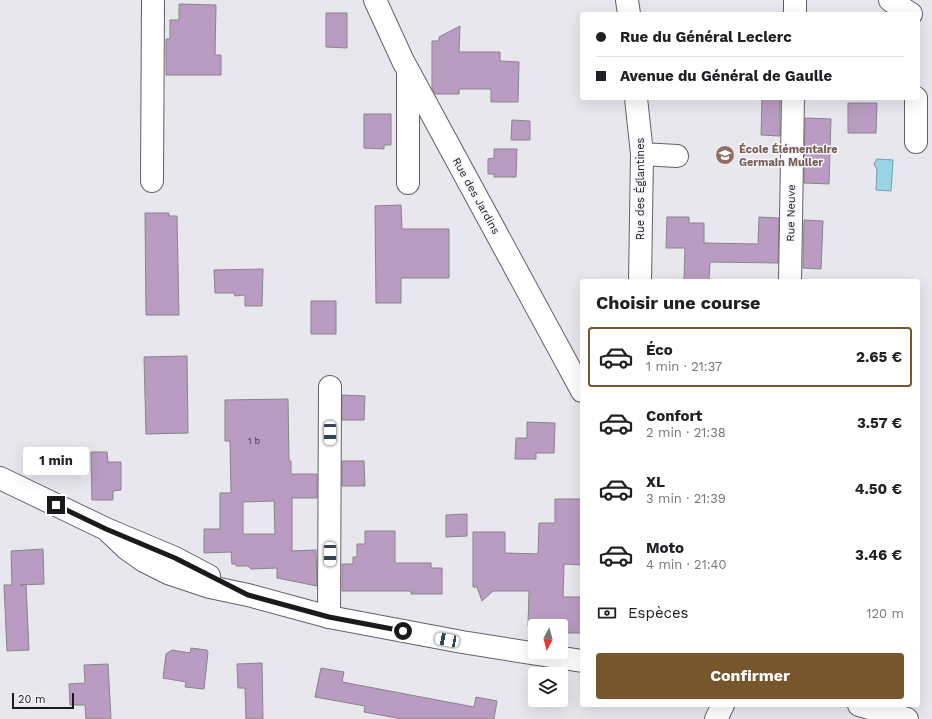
<!DOCTYPE html>
<html lang="fr">
<meta charset="utf-8">
<style>
:root{--surface:#fff;--page:#f6f6f6;--text:#202124;--muted:#757577;--line:#e0e0e0;--accent:#77562d}
body{margin:0;font-family:"Work Sans",sans-serif;background:var(--page);color:var(--text);height:100vh;display:flex;flex-direction:column;font-size:15px;white-space:nowrap}
*{box-sizing:border-box;margin:0}
p{font-size:13px;color:var(--muted)}
.icon{flex:none;width:22px;height:22px;fill:none;stroke:currentColor;stroke-width:2;stroke-linecap:round;stroke-linejoin:round}
.map{position:relative;flex:1;overflow:hidden}
.side{position:absolute;left:580px;top:279px;width:340px;height:428px;display:flex;flex-direction:column;background:var(--surface);border-radius:4px;box-shadow:0 4px 16px #0002}
.side>*{flex:none}
.hud{position:absolute;left:580px;top:12px;width:340px;height:88px;border-radius:4px;box-shadow:0 4px 16px #0002;display:grid;align-content:center;height:88px;padding:0 16px;background:var(--surface)}
.needle{width:26px;rotate:186deg}
.controls{position:absolute;left:528px;top:619px;display:grid;gap:8px}
.controls a{display:grid;place-items:center;width:40px;height:40px;border-radius:4px;background:var(--surface);box-shadow:0 4px 16px #0002;font-size:20px}
.scale{position:absolute;left:12px;bottom:10px;width:62px;box-sizing:border-box;padding-left:4px;border:2px solid #1a1a1c;border-top:0;font-size:11px;line-height:14px;white-space:nowrap;color:#1a1a1c;-webkit-text-stroke:3px #f6f4fb;paint-order:stroke}
.end{position:absolute;width:18px;height:18px;margin:-9px;border:5px solid #1a1a1c;background:#fff;box-shadow:0 0 0 2px #fff}
.from{border-radius:50%}
.bubble{position:absolute;height:28px;border-radius:4px;background:var(--surface);box-shadow:0 4px 16px #0002;font-size:13px;font-weight:700;line-height:28px;text-align:center}
.car{position:absolute;width:12px;height:24px;margin:-12px -6px;border-radius:5px;box-shadow:0 0 3px 1px #0007;background:linear-gradient(#fff 24%,#345 0 40%,#fff 0 76%,#345 0 86%,#fff 0)}
.hud b{display:flex;align-items:center;gap:14px;height:38px;font-size:15px}
.hud b+b{border-top:1px solid var(--line)}
.hud i{width:10px;height:10px;background:var(--text)}
ul{padding:0;list-style:none}
li{display:flex;align-items:center;gap:12px;height:60px;margin:0 8px 6px;padding:0 8px;border:2px solid transparent;border-radius:4px}
li div{flex:1}
li b{display:block;font-size:15px}
li em{font-style:normal;font-weight:700}
li.selected{border-color:var(--accent)}
li>.icon{width:36px;height:36px;stroke-width:1.5}
h2{padding:0 16px;font-size:18px;line-height:48px}
.pay{display:flex;align-items:center;gap:10px;height:44px;padding:0 16px;font-size:15px}
.pay p{margin-inline-start:auto}
.button{display:flex;gap:8px;margin-top:auto;padding:8px 16px}
.button a{flex:1;height:46px;border-radius:4px;background:var(--accent);color:#fff;font-size:16px;font-weight:700;line-height:46px;text-align:center}
.map>svg:first-child{display:block}
.water{fill:#99d5e4;stroke:#739da8}
.building{fill:#ba9cc2;stroke:#888489;fill-rule:evenodd}
.lines{fill:none;stroke-linecap:round;stroke-linejoin:round}
.minor-casing{stroke:#626067;stroke-width:24}
.major-casing{stroke:#626067;stroke-width:24}
.minor{stroke:#fff;stroke-width:22}
.major{stroke:#fff;stroke-width:22}
.route{stroke:#1a1a1c;stroke-width:5}
.labels{text-anchor:middle;dominant-baseline:central;stroke-width:3;stroke-linejoin:round;paint-order:stroke}
.number-label{font-size:9px;fill:#423a46}
.education-label{font-size:11px;font-weight:bold;fill:#785e54;stroke:#f6f4fb;text-anchor:start}
.street-label{font-size:11px;fill:#1a1a1c;stroke:#f6f4fb}
</style>
<div class="map">
<svg width="932" height="719" viewBox="0 0 932 719">
<rect width="100%" height="100%" fill="#e9e7ee"/>
<!-- water -->
<path class="water" d="M877 159 893 160 891 191 876 190 877 170 874 164Z"/>
<!-- building -->
<path class="building" d="M179 4 216 5 215 55H221V75H166V39H170V20H179Z
M326 13H347V48L326 47Z
M460 26 459 52H500V61L519 62 518 102H491V89H459V94H435L432 88V41H439V37Z
M762 98H780V136L761 135Z
M848 103H877L876 133H848Z
M364 114H391V145H384V149L364 148Z
M805 118 831 119 829 184 804 183Z
M512 120 530 121V140H511Z
M494 149H517L516 177H494V174H488V159L494 158Z
M401 205 402 229H449V278H401V303H376L375 206Z
M145 213H169V216H177L179 315H146Z
M667 217H689V223H704V243L758 244 759 217 779 218 778 263 710 262 709 281H684L685 248H666Z
M804 220 823 221 821 269 803 268Z
M263 269 262 306H245V295L235 296 234 293H215L214 270Z
M311 301H336V334H311Z
M187 356 188 433 146 434 144 357Z
M342 395 365 396 364 420H342Z
M288 399 289 461H291V474H317V498H292V551L316 550 317 586 277 578V568L251 569 248 566H236V564H232L231 552 204 553V529H220V493H231L230 441H225V400ZM274 501 275 534H243V502Z
M527 422 555 423 554 453H536V459H515L516 438H527Z
M91 452H107L108 462H121V490L113 491V500H92Z
M342 461H364L365 486H342Z
M555 499H582V565L564 564 563 597H581L582 633H564V627L561 626H528L529 591H493L482 601 477 587H473V532H505V553L538 554 539 523H555Z
M467 514V536L446 537V515Z
M365 531H395V563H431V568H442V594H411V591H342V564H353V557H357V544H365Z
M43 549 44 584 20 585 26 584 29 650 7 651 4 585H12L11 551Z
M191 648 207 650 208 652 204 689 185 687 186 682 163 678 166 654 172 650 190 653Z
M262 663 263 719H246L245 688H238L237 664Z
M108 664 111 719H86L85 705H70L69 684 85 683 84 665Z
M321 668 344 672 342 682 474 707 476 697 497 701 494 719H402L364 712 365 706 315 697Z"/>
<g class="lines">
<!-- minor casing -->
<g class="minor-casing">
<path id="minor" d="M375 0 403 61 582 391
M627 0 629 14
M890 0 911 14
M795 14V0
M408 72V183
M636 98 642 154 640 281
M916 142V98
M642 154 677 156
M152 181 153 0
M790 281 793 98
M329 617 330 387
M716 719 723 705"/>
</g>
<!-- major casing -->
<g class="major-casing">
<path id="major" d="M0 478 106 529 175 558 209 576
M106 529 127 549 144 561 168 573 210 587 248 595 329 617 462 642 582 661
M859 705 907 719"/>
</g>
<!-- minor -->
<use href="#minor" class="minor"/>
<!-- major -->
<use href="#major" class="major"/>
</g>
<g class="lines">
<!-- route -->
<path class="route" d="M56 505 106 529 175 558 248 595 329 617 403 631"/>
</g>
<!-- icons -->
<defs>
<g id="school-disc" transform="scale(1)"><circle r="9.5" fill="#8d6e63" stroke="#f6f4fb"/><path d="M0-5L7-2L0 1L-7-2ZM-4 1L0 2.5L4 1V4Q0 6-4 4Z" fill="#fff"/></g>
</defs>
<g fill-rule="evenodd">
<use href="#school-disc" x="725" y="155"/>
</g>
<g class="labels">
<!-- number labels -->
<g class="number-label">
<text x="254" y="441">1 b</text>
</g>
<!-- education labels -->
<g class="education-label">
<text x="739" y="149">École Élémentaire<tspan x="739" dy="13">Germain Muller</tspan></text>
</g>
<!-- street labels -->
<g class="street-label">
<text transform="translate(640 189) rotate(-90)">Rue des Églantines</text>
<text transform="translate(476 196) rotate(61)">Rue des Jardins</text>
<text transform="translate(791 213) rotate(-89)">Rue Neuve</text>
</g>
</g>
</svg>
<div class="controls">
<a><svg class="needle" viewBox="-14 -14 28 28"><path d="M0-13l5 13h-10z" fill="#e53935"/><path d="M0 13l5-13h-10z" fill="#757577"/></svg></a>
<a><svg class="icon" aria-label="layers" viewBox="0 0 24 24"><path d="M12 4l9 5-9 5-9-5zM3 14l9 5 9-5"/></svg></a>
</div>
<div class="scale">20 m</div>
<i class="end from" style="left:403px;top:631px"></i>
<i class="end" style="left:56px;top:505px"></i>
<div class="bubble" style="left:23px;top:447px;width:66px">1 min</div>
<i class="car" style="left:330px;top:433px;rotate:180deg"></i>
<i class="car" style="left:330px;top:554px;rotate:180deg"></i>
<i class="car" style="left:447px;top:640px;rotate:281deg"></i>
<div class="hud">
<b><i class="from"></i>Rue du Général Leclerc</b>
<b><i></i>Avenue du Général de Gaulle</b>
</div>
<section class="side">
<h2>Choisir une course</h2>
<ul>
<li class="selected"><svg class="icon" aria-label="car" viewBox="0 0 24 24"><path d="M5 17H2v-5l4-1 3-4h7l3 4 3 1v5h-3M9 17h6M6 11h13"/><circle cx="7" cy="17" r="2"/><circle cx="17" cy="17" r="2"/></svg><div><b>Éco</b><p>1 min · 21:37</p></div><em>2.65 €</em></li>
<li><svg class="icon" aria-label="car" viewBox="0 0 24 24"><path d="M5 17H2v-5l4-1 3-4h7l3 4 3 1v5h-3M9 17h6M6 11h13"/><circle cx="7" cy="17" r="2"/><circle cx="17" cy="17" r="2"/></svg><div><b>Confort</b><p>2 min · 21:38</p></div><em>3.57 €</em></li>
<li><svg class="icon" aria-label="car" viewBox="0 0 24 24"><path d="M5 17H2v-5l4-1 3-4h7l3 4 3 1v5h-3M9 17h6M6 11h13"/><circle cx="7" cy="17" r="2"/><circle cx="17" cy="17" r="2"/></svg><div><b>XL</b><p>3 min · 21:39</p></div><em>4.50 €</em></li>
<li><svg class="icon" aria-label="car" viewBox="0 0 24 24"><path d="M5 17H2v-5l4-1 3-4h7l3 4 3 1v5h-3M9 17h6M6 11h13"/><circle cx="7" cy="17" r="2"/><circle cx="17" cy="17" r="2"/></svg><div><b>Moto</b><p>4 min · 21:40</p></div><em>3.46 €</em></li>
</ul>
<div class="pay"><svg class="icon" aria-label="cash" viewBox="0 0 24 24"><path d="M3 7h18v10H3z"/><circle cx="12" cy="12" r="2"/></svg>Espèces<p>120 m</p></div>
<div class="button"><a>Confirmer</a></div>
</section>
</div>
